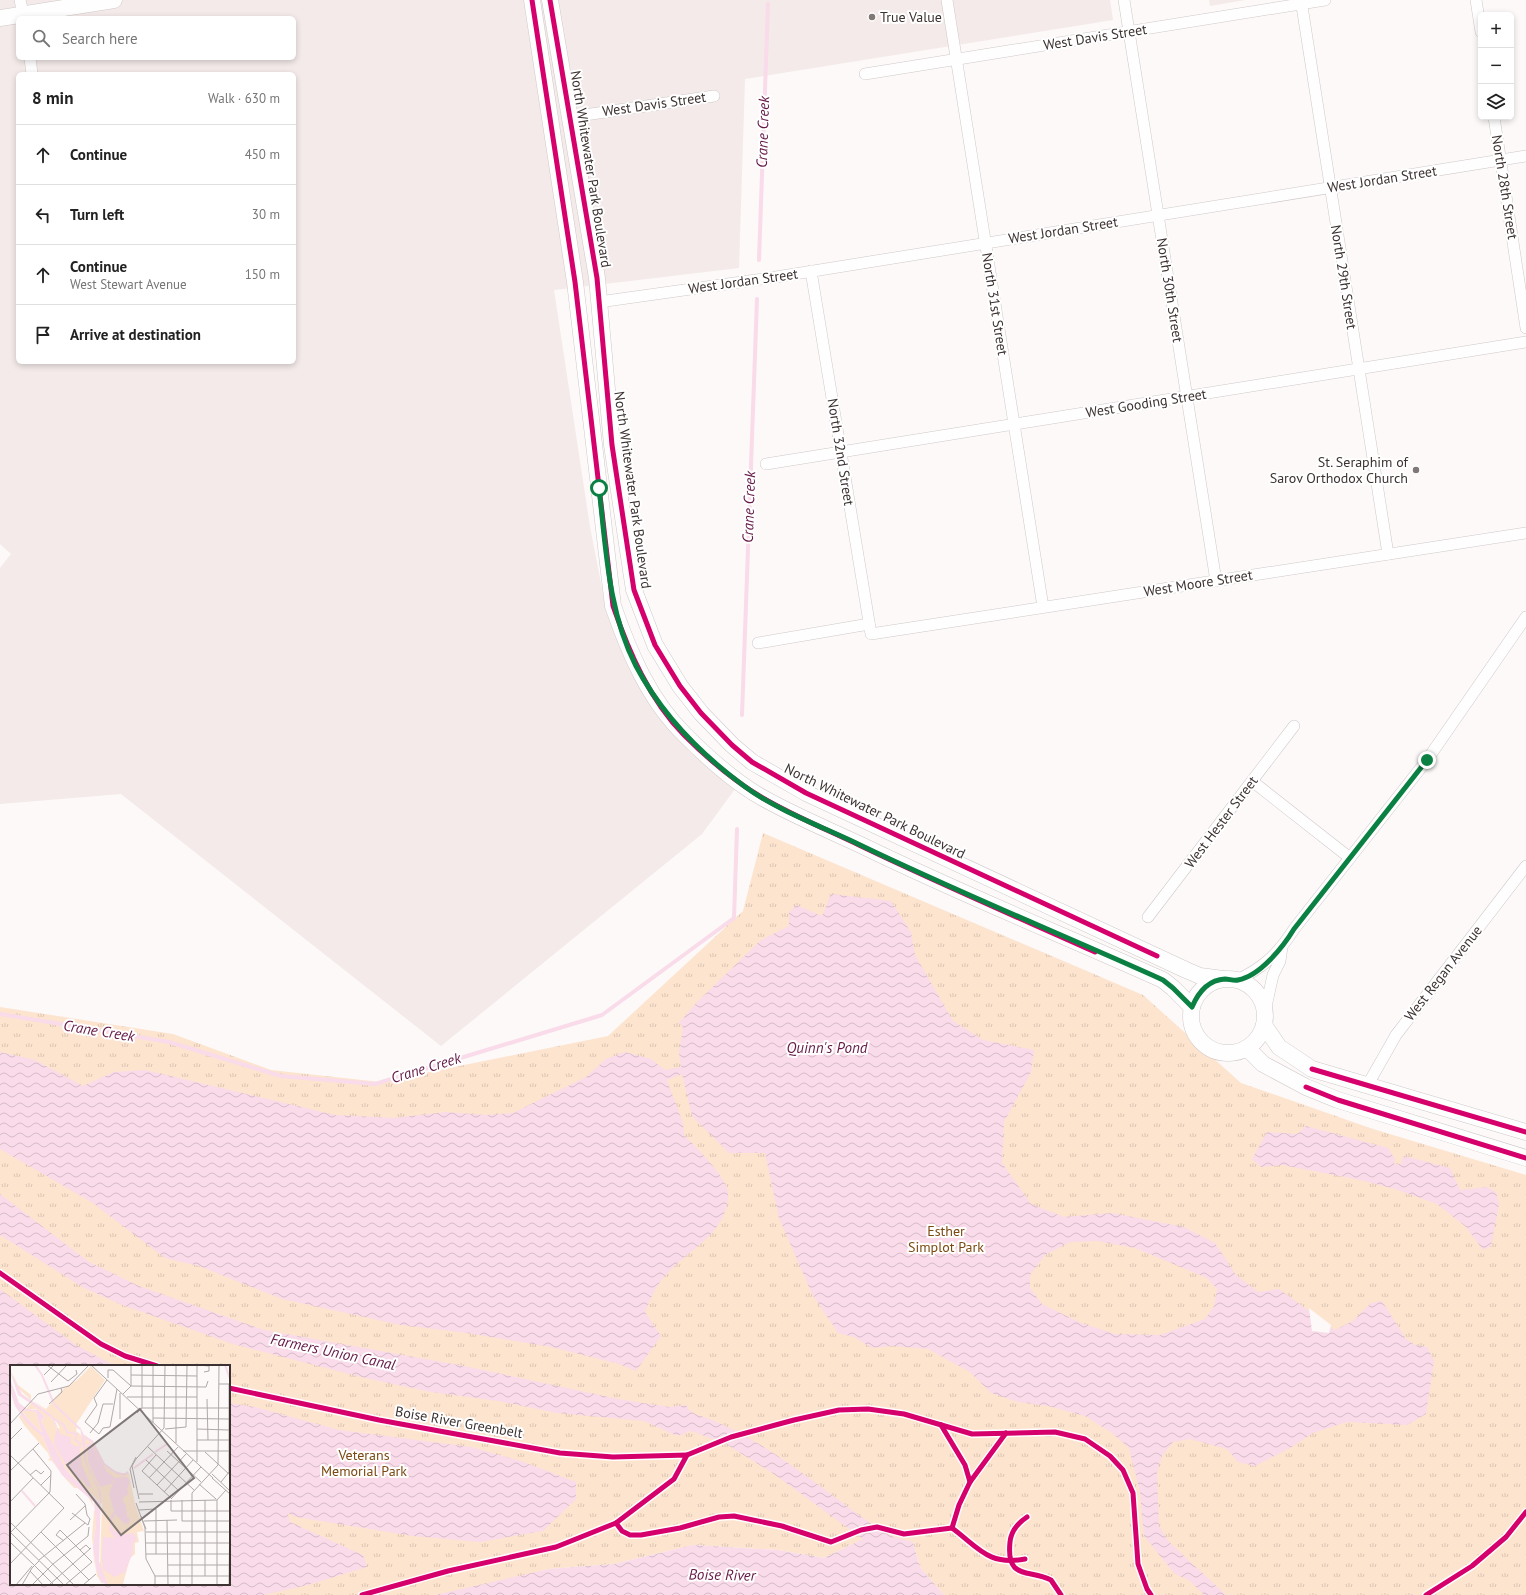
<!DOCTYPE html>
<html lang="en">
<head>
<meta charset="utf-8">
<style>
	:root { --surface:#fff; --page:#f2f2f2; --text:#222; --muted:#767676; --line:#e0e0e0 }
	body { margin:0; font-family:"PT Sans",sans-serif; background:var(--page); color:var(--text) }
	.controls { position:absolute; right:12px; top:12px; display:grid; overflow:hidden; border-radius:6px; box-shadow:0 2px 6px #0003 }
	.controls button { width:36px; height:36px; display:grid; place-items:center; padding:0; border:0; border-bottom:1px solid var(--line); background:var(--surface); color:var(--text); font:20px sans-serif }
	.stop { position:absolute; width:12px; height:12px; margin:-9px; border:3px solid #0b8043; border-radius:50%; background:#fff }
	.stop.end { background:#0b8043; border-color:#fff; box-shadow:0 1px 4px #0008 }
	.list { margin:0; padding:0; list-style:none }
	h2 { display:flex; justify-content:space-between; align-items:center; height:52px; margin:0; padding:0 16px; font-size:17px }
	h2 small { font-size:13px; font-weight:400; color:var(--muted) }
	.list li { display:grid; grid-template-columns:26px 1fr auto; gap:12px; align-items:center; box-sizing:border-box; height:60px; padding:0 16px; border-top:1px solid var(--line) }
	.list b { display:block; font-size:15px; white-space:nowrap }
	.list p { margin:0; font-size:13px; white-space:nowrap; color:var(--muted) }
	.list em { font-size:13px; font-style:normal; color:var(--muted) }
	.icon { flex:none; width:22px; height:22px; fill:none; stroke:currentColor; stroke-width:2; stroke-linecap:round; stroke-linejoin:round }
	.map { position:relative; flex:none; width:1526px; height:1595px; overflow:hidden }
	.search { position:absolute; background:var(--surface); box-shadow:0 2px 6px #0003; left:16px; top:16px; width:280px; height:44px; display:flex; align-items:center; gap:10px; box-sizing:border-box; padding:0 14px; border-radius:6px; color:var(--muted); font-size:15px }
	.panel { position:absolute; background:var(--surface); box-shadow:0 2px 6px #0003; left:16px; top:72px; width:280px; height:292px; border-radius:6px }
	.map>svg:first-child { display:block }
	.built { fill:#f3eae9; fill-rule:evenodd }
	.park { fill:url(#park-tufts); fill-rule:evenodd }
	.water { fill:url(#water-waves); fill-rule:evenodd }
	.pier { fill:#fcf9f8 }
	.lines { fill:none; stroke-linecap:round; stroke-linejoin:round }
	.stream { stroke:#f9dbe9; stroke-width:4 }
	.street-casing { stroke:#cfc9c8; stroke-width:12 }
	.secondary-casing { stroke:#cfc9c8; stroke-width:17 }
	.street { stroke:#fffefe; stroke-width:11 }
	.secondary { stroke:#fffefe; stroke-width:16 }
	.cycleway-casing { stroke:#fff; stroke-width:8 }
	.cycleway { stroke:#d6006c; stroke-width:5 }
	.route { stroke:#0b8043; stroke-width:5 }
	.poi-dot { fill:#7f7877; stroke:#fff; stroke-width:1.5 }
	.labels { text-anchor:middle; stroke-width:4; stroke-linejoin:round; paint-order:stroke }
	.poi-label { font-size:14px; fill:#3c3231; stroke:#fff; text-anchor:start }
	.street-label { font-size:14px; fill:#3c3231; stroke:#fff }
	.park-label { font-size:14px; fill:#7b4911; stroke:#fff }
	.water-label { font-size:15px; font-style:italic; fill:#651946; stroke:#fff }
	.inset-river { fill:none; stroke:#f9dbe9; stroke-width:2 }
	.inset-road { fill:none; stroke:#afa9a8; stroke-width:1 }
	.view { fill:#7f7877; fill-opacity:0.15; stroke:#7f7877; stroke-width:2 }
	.inset-edge { fill:none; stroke:#3c3231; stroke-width:2 }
</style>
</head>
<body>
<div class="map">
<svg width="1526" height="1595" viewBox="0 0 1526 1595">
	<defs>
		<pattern id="park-tufts" width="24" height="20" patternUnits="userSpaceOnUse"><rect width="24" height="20" fill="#fde4cf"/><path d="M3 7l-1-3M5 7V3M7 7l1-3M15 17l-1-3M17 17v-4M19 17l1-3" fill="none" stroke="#dac4b2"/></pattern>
		<pattern id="water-waves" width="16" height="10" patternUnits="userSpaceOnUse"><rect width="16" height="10" fill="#f9dbe9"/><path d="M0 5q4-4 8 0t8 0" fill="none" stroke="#d6bcc8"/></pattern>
	</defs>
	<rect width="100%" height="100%" fill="#fcf9f8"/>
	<g class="built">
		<path d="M 0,0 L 1110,0 L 1113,20 L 745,79 L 739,268 L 554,290 L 590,527 L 607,614 L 648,702 L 690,752 L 735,789 L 702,834 L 441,1046 L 121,794 L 0,804 L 0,568 L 11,554 L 0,544 ZM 18,18 L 294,18 L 294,58 L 18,58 ZM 18,74 L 294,74 L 294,362 L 18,362 Z"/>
		<path d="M 1209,0 L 1245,0 L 1210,6 Z"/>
	</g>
	<path class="park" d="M 763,833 L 1143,995 L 1241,1083 L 1373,1129 L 1526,1175 L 1526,1595 L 944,1595 L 920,1567 L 913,1542 L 863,1539 L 824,1558 L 778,1550 L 693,1545 L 614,1564 L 549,1569 L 447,1595 L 0,1595 L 0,1007 L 173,1034 L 271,1070 L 380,1082 L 608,1036 L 743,911 ZM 11,1366 L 229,1366 L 229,1584 L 11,1584 Z"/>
	<g class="water">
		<path d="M 831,894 L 891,901 L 911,932 L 915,955 L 953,1021 L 983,1040 L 1034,1050 L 1031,1072 L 1004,1122 L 1002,1163 L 1031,1204 L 1064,1217 L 1112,1213 L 1184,1227 L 1215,1243 L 1236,1275 L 1258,1292 L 1279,1289 L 1335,1330 L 1353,1321 L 1371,1303 L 1382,1301 L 1406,1339 L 1415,1345 L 1427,1347 L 1434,1361 L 1426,1414 L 1407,1425 L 1347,1422 L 1313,1433 L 1290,1448 L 1255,1466 L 1238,1462 L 1227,1449 L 1190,1439 L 1173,1442 L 1162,1456 L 1157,1473 L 1159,1526 L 1169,1542 L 1226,1595 L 1204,1595 L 1190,1581 L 1174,1573 L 1144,1536 L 1140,1492 L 1129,1448 L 1112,1433 L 1085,1416 L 1048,1406 L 1018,1402 L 991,1393 L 970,1372 L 928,1349 L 891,1346 L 872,1348 L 854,1337 L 838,1333 L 812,1294 L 779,1218 L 765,1153 L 729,1153 L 692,1116 L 682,1074 L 667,1080 L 683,1123 L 684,1135 C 695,1146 727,1177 728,1193 C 729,1208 721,1223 711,1234 C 693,1253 668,1266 655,1290 C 651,1297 648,1305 645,1312 L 661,1336 L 636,1371 L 619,1364 L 551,1347 L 467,1333 L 401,1325 L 282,1299 L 199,1266 L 165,1258 L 93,1203 L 0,1149 L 0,1052 L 35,1060 L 83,1086 L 114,1072 L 145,1070 L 335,1115 L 394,1118 L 446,1112 L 486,1115 L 513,1113 L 586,1077 L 606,1059 L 625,1052 L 651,1059 L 665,1070 L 681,1067 L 679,1053 L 683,1027 L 679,1023 L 698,1001 L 761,940 L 789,926 L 789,913 L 796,905 L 822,916 ZM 1097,1241 L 1135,1248 L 1207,1278 L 1217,1289 L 1214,1306 L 1205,1319 L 1160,1335 L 1115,1334 L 1081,1323 L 1042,1304 L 1030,1288 L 1030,1275 L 1045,1255 L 1070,1242 Z"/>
		<path d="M 1306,1126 L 1388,1148 L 1395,1159 L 1394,1164 L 1401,1164 L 1404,1156 L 1450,1168 L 1460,1190 L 1487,1187 L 1496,1192 L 1499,1204 L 1491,1246 L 1483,1250 L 1465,1226 L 1437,1204 L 1395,1189 L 1360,1180 L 1282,1165 L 1261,1167 L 1252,1159 L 1267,1132 L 1297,1134 Z"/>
		<path d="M 0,1194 L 89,1262 L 139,1286 L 264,1330 L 464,1366 L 618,1399 L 669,1407 L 686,1405 L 689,1410 L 695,1414 C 760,1434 824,1491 880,1530 L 894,1537 L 913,1542 L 920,1567 L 944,1595 L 435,1595 L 549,1569 L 614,1564 L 693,1545 L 778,1550 L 824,1558 L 863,1539 L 771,1472 L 726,1444 L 694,1432 L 689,1431 L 682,1435 L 675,1435 L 644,1421 L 557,1413 L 498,1401 L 431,1392 L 365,1378 L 233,1344 L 122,1305 L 84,1288 L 0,1235 Z"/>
		<path d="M 0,1289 L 76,1345 L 115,1366 L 11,1366 L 11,1584 L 229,1584 L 229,1403 L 255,1407 L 339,1430 L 471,1447 L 521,1461 L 576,1482 L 576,1499 L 543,1531 L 480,1542 L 413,1536 L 296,1517 L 288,1513 L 290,1522 L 363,1555 L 367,1567 L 308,1585 L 263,1595 L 0,1595 Z"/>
	</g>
	<path class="pier" d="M 1309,1308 L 1331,1325 L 1329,1333 L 1312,1331 Z"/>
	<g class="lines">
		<g class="stream">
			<path d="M 759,260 L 768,4"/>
			<path d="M 742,715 L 757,299"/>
			<path d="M 0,1014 L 169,1042 L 281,1076 L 375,1084 L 602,1015 L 734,918 L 737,829"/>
		</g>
		<g class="street-casing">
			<g id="street">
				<path d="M 20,0 L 24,18"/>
				<path d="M 947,0 L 1043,607"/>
				<path d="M 1124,0 L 1216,581"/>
				<path d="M 1301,0 L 1388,554"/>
				<path d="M 1476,0 L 1481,32"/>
				<path d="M 30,58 L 32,74"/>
				<path d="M 865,74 L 1325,0"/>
				<path d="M 571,117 L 714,96"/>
				<path d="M 1494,117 L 1526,328"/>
				<path d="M 811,271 L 871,634 L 1526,533"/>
				<path d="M 599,302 L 776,277 L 1526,156"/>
				<path d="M 766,464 L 1526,342"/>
				<path d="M 758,643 L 869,624"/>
				<path d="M 1252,781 L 1350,858"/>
				<path d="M 1148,917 L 1294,726"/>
				<path d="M 1237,980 C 1263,968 1279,953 1294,929 L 1427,760 L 1526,617"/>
				<path d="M 1265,1011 L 1273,975 L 1280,961 L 1282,947"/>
				<path d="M 1367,1086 L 1396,1035 L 1526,866"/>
			</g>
		</g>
		<g class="secondary-casing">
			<g id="secondary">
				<path d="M 532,0 L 575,282 L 613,606 C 629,652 649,700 685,735 C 708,758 734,782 763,798 C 795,816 829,830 863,846 C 961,894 1063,935 1163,980 L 1173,988 L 1192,1007"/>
				<path d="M 550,0 L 597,278 L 612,445 L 634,590 L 655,645 L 680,686 L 701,713 L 732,745 L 752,762 L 806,793 L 1186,970 L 1200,976 L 1223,979"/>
				<path d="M 0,18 L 114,0"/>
				<circle cx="1228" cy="1016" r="37"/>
				<path d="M 1264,1025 L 1279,1047 L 1312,1069 L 1526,1132"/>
				<path d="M 1247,1048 L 1263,1064 L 1306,1087 L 1338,1100 L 1526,1158"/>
			</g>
		</g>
		<use href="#street" class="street"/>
		<use href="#secondary" class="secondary"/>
		<g class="cycleway-casing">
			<g id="cycleway">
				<path d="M 532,0 L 575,282 L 613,606 C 629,652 649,699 684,735 C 707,758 733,780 761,797 C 793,816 828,830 861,846 C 938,883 1017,917 1095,952"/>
				<path d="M 550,0 L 597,278 L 612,445 L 634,590 L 655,645 L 680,686 L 701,713 L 732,745 L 752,762 L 806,793 L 1157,956"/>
				<path d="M 1312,1069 L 1526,1132"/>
				<path d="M 1306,1087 L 1338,1100 L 1526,1158"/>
				<path d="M 0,1273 L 101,1344 L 125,1356 L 157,1366"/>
				<path d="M 229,1388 L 379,1420 L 560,1453 L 613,1457 L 687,1455 L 674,1479 L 616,1523 L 556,1547 L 448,1571 L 362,1595"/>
				<path d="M 941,1425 L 965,1465 L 970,1482"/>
				<path d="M 687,1455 L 731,1437 L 794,1420 L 839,1410 L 868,1409 L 904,1414 L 972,1434 L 1055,1432 L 1085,1439 L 1110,1456 L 1123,1470 L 1133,1493 L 1138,1564 L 1147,1589 L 1151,1595"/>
				<path d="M 1027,1517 C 1018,1523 1011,1531 1010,1542 C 1006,1580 1028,1569 1051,1580 L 1061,1595"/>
				<path d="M 616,1523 L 622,1531 L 630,1535 L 641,1535 L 680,1528 L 719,1517 L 734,1516 L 782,1526 L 831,1542 L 861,1530 L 877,1527 L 904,1534 L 952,1528 C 978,1547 988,1566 1025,1559"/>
				<path d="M 952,1528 L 959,1505 L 970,1482 L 1006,1433"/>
				<path d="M 1426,1595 L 1472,1566 L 1506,1537 L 1526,1512"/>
			</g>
		</g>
		<use href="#cycleway" class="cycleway"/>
	</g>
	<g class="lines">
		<path class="route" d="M 599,488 C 606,548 608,612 636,666 C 662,715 699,753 744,786 C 775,809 820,826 856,843 C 957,892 1061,934 1163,980 L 1173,988 L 1192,1007 C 1198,993 1208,980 1225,979 C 1229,979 1234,981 1238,980 C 1260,976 1283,947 1294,929 L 1427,760"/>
	</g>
	<g class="poi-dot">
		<circle cx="872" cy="17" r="4"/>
		<circle cx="1416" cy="470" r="4"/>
	</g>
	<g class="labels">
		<g class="poi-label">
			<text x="880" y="22">True Value</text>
			<text x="1408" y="467" text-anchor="end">St. Seraphim of<tspan x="1408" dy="16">Sarov Orthodox Church</tspan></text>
		</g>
		<g class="street-label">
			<text transform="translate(1095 37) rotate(-9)" y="5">West Davis Street</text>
			<text transform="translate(654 104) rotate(-8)" y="5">West Davis Street</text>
			<text transform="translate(591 169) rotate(81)" y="5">North Whitewater Park Boulevard</text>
			<text transform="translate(1382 179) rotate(-9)" y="5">West Jordan Street</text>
			<text transform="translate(1505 187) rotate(81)" y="5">North 28th Street</text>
			<text transform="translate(1063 230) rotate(-9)" y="5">West Jordan Street</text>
			<text transform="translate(1344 277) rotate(81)" y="5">North 29th Street</text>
			<text transform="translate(743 281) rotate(-8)" y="5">West Jordan Street</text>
			<text transform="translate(1170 290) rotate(81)" y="5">North 30th Street</text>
			<text transform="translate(995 304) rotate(81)" y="5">North 31st Street</text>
			<text transform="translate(1146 403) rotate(-9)" y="5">West Gooding Street</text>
			<text transform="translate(841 452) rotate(81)" y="5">North 32nd Street</text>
			<text transform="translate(633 490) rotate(82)" y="5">North Whitewater Park Boulevard</text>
			<text transform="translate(1198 583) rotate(-9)" y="5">West Moore Street</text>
			<text transform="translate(875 811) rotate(26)" y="5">North Whitewater Park Boulevard</text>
			<text transform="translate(1221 822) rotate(-53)" y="5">West Hester Street</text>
			<text transform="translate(1443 973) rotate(-52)" y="5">West Regan Avenue</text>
			<text transform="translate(459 1422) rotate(10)" y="5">Boise River Greenbelt</text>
		</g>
		<g class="park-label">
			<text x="946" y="1236">Esther<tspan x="946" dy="16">Simplot Park</tspan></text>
			<text x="364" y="1460">Veterans<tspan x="364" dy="16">Memorial Park</tspan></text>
		</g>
		<g class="water-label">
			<text transform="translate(763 132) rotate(-88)" y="5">Crane Creek</text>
			<text transform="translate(749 507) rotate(-88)" y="5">Crane Creek</text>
			<text transform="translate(99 1031) rotate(9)" y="5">Crane Creek</text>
			<text x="827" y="1053">Quinn's Pond</text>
			<text transform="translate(426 1068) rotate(-17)" y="5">Crane Creek</text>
			<text transform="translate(333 1352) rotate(12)" y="5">Farmers Union Canal</text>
			<text transform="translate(722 1575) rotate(1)" y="5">Boise River</text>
		</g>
	</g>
	<g transform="translate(10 1365)">
		<rect width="220" height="220" fill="#fcf9f8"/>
		<path d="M 0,4 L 8,20 L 21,30 L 21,35 L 8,23 ZM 24,35 L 35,45 L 67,61 L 66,66 L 71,70 L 71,75 L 65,114 L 51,97 L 31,56 L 35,52 L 26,44 L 16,44 L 22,37 L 40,50 L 47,63 L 59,71 L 46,56 ZM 11,44 L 26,47 L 32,68 L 17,53 ZM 11,49 L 33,72 L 42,94 L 52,110 L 81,132 L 84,142 L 77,130 L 69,123 L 64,123 L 53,111 L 42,96 L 38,95 L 40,93 L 38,88 L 14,60 L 9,52 ZM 84,146 L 86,146 L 86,159 L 83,182 L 86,203 L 93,220 L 87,211 L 84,195 L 82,172 Z" fill="#fde4cf"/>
		<path d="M 81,1 L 95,15 L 59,70 L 64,74 L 75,70 L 82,76 L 94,100 L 104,108 L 119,108 L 125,139 L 134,166 L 127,167 L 129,177 L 125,178 L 125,189 L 120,193 L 113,219 L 110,220 L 98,220 L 90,200 L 92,139 L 56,105 L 37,66 L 50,63 L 43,51 L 23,36 L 36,44 L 53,24 L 67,15 Z" fill="#fde4cf"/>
		<path d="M 0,6 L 12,29 L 43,51 L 50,69 L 61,72 L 61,79 L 69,82 L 72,101 L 82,123 L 77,121 L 71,112 L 71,116 L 65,111 L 56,100 L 44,79 L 47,63 L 41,52 L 8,30 ZM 0,14 L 9,38 L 17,44 L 28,45 L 35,52 L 31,56 L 56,105 L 90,138 L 89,126 L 75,96 L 70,62 L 75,72 L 76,96 L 91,128 L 89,196 L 98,220 L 91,217 L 86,203 L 83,182 L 86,159 L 84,137 L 52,110 L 42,94 L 33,72 L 17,58 L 5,41 L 0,25 ZM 11,45 L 26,47 L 32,68 L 17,53 ZM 81,78 L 97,107 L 105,113 L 117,112 L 120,116 L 117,124 L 119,128 L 112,134 L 116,141 L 117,152 L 120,153 L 119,158 L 115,159 L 105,149 L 100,159 L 104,165 L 111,170 L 124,168 L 127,175 L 123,178 L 123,187 L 115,207 L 104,212 L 93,204 L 92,192 L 93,172 L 105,173 L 99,165 L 100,153 L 104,146 L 99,129 L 105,113 L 101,119 L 90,122 L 78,96 L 77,79 Z" fill="#f9dbe9" fill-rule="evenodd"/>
		<path class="inset-river" d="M 25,0 L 32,10 L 44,39 L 70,64M 215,0 L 220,14M 44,54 L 54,60 L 57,67 L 67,69 L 65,75 L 70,78 L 70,83M 74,72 L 82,76 L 94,99 L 105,107 L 114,110 L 118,107M 145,87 L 157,79M 124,103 L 143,89M 12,126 L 25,141"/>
		<path class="inset-road" d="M 37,0 L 58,16 L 67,9 L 66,5M 81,0 L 203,113M 188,0 L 199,1 L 199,6 L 194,7M 34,10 L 43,1M 121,10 L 187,11M 98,13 L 98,5 L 103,5 L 121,21 L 196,22 L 198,16M 97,15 L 84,33 L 87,40 L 75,57 L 89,69 L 93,63 L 100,62 L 107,24M 41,17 L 57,0M 209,19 L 219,19 L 219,107 L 211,117M 113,29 L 121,21 L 121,0M 117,32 L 187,32M 197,34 L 198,75M 39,39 L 52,27 L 51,23M 132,43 L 219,43M 127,48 L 132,43 L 132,0M 143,53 L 219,54M 110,54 L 110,28M 143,58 L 143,0M 0,59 L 28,29 L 59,21 L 79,0M 155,64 L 176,62 L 177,0M 187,64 L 219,65M 80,68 L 88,58 L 93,39 L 103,39M 0,75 L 12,63M 187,75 L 219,75M 166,78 L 166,0M 138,82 L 184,125M 157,86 L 191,117M 173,86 L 219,86M 195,87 L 220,110M 0,90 L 54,143 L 0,199M 146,90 L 132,106 L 162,134M 136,95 L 169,126M 187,97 L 187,0M 0,106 L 29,78M 202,109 L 220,126M 20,110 L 26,105 L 31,109 L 34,106M 139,113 L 168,82M 202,113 L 220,129M 189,119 L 206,134M 31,120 L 41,110M 147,120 L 176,89M 124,123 L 120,104 L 126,92M 154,127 L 183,95M 66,129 L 75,139 L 77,150M 129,129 L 143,129M 129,134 L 122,101 L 126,94 L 154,63 L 155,0M 161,134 L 191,102M 161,135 L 161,146 L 219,146M 172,135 L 172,156 L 219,156M 195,135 L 195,211M 0,137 L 23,113M 129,137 L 207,135M 126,138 L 135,163 L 136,194 L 145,211 L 145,220M 129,145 L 146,144 L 146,189M 62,148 L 78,160 L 80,154 L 77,150M 131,151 L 136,164M 60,155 L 75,141M 157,155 L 158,220M 134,156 L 167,155M 0,157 L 64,220M 0,167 L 54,220M 1,167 L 40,127 L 41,106 L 23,84M 31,167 L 79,215M 136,167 L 220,167M 54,176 L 46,170 L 50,165 L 82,197 L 55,220M 0,177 L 24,200M 136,178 L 220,178M 70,185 L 76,180 L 80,184M 136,189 L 220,189M 29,195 L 75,158M 158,200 L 219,200M 25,201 L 44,220M 20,206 L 33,220M 145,211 L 220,211M 6,220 L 22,201M 12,220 L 22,203 L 29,196M 22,220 L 43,199 L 78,171 L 79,162M 39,220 L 81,183M 73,220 L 86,209M 170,220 L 170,167M 182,220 L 182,128 L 208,100 L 209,0M 207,220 L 207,135 L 216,125M 219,220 L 220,139"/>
		<path class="view" d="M 130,44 L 184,113 L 111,170 L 57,100 Z"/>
		<rect width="220" height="220" class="inset-edge"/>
	</g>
</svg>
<div class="controls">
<button>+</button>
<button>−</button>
<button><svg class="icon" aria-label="layers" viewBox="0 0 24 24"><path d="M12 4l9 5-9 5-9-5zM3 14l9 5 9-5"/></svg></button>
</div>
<div class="stop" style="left:599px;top:488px"></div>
<div class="stop end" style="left:1427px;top:760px"></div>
<div class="search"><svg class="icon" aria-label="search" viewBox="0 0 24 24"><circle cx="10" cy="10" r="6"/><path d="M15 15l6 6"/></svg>Search here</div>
<section class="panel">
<h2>8 min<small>Walk · 630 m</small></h2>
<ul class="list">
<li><svg class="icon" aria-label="ahead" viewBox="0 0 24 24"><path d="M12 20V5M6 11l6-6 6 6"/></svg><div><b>Continue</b></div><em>450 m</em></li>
<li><svg class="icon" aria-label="left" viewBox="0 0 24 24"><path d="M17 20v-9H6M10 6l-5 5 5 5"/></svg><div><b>Turn left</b></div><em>30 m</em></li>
<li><svg class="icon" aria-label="ahead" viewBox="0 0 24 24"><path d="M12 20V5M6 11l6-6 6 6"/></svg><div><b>Continue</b><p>West Stewart Avenue</p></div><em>150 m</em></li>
<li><svg class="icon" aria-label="arrive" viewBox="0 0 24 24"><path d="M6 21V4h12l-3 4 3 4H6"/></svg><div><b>Arrive at destination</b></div></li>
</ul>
</section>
</div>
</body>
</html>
